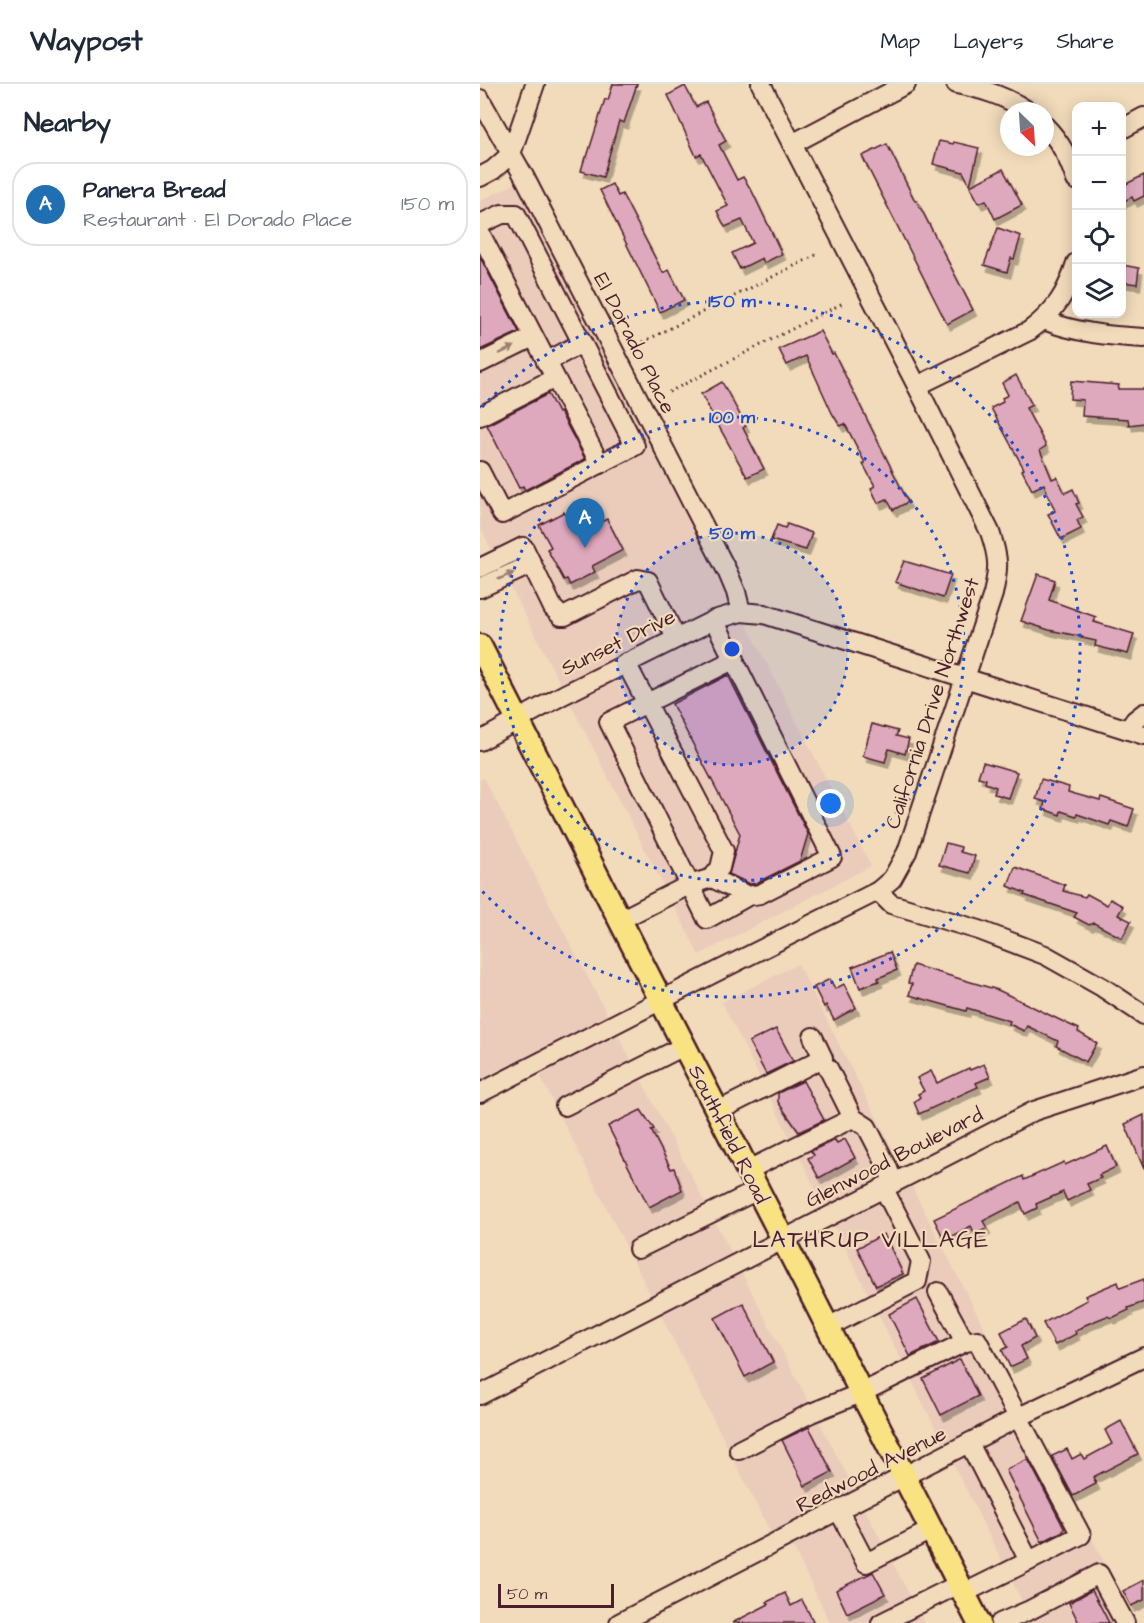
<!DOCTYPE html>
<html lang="en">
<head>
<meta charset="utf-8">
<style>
	:root { --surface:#fff; --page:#f6f6f7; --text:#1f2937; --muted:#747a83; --line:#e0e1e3; --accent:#1f6fb2 }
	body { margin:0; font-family:"Architects Daughter",sans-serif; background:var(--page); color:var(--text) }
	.controls { position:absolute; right:18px; top:18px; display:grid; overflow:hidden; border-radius:12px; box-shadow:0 3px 15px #0003 }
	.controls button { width:54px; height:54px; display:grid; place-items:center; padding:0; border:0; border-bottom:2px solid var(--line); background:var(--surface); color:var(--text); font:30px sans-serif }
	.compass { position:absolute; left:520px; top:18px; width:54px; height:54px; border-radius:50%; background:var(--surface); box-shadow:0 3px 15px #0003; rotate:155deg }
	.scale { position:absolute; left:18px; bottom:15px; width:116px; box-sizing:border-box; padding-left:6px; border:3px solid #4a1f2b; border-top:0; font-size:16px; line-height:21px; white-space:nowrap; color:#4a1f2b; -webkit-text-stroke:4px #f1dbba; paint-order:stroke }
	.you { position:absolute; left:351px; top:720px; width:21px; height:21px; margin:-15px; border:4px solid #fff; border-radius:50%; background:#1a73e8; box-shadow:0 0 0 9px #1a73e833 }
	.badge { display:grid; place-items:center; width:39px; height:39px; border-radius:50%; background:var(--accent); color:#fff; font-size:20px; font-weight:700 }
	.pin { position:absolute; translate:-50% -50px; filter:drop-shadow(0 2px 3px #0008) }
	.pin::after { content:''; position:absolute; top:32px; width:21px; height:18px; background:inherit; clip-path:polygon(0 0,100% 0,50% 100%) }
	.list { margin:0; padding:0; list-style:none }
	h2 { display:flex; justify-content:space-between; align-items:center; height:78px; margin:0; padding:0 24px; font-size:26px }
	h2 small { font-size:20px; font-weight:400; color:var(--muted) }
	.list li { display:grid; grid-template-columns:39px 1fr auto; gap:18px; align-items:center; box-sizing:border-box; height:84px; margin:0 12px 12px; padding:0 12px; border:2px solid var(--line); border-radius:24px }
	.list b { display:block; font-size:22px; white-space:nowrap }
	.list p { margin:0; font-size:20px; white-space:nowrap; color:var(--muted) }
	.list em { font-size:20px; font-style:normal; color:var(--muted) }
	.icon { flex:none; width:33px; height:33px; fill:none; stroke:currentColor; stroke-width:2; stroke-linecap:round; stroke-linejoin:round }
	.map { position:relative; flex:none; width:664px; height:1539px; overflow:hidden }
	header { display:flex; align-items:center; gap:36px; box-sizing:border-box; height:84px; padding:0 30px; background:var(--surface); border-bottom:2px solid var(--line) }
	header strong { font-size:28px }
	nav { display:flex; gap:33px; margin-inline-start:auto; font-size:21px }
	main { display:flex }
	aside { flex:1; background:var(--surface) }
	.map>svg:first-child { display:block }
	.built { fill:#ebccbb }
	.building { fill:#dea8bd; stroke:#4a1f2b; stroke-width:1.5; filter:url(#shadow) }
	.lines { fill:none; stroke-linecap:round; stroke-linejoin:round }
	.minor-casing { stroke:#4a1f2b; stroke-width:22 }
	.major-casing { stroke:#4a1f2b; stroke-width:27 }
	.path { stroke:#4a1f2b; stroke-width:3; stroke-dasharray:1.5 4.5; stroke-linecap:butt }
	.minor { stroke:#f1dbba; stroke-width:18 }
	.major { stroke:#f8e281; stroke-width:22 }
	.oneway { fill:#9e7d72 }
	.ring { fill:none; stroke:#1d4ed8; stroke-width:3; stroke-dasharray:3 6 }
	.labels { text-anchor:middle; stroke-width:4.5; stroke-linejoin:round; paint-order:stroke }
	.street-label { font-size:21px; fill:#4a1f2b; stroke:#f1dbba }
	.quarter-label { font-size:24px; letter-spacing:1.5px; fill:#4a1f2b; stroke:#f1dbba }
	.centre { fill:#1d4ed8; stroke:#f1dbba; stroke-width:3 }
	.ring-label { font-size:18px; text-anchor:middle; font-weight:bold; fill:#1d4ed8; stroke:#f1dbba; stroke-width:4.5; stroke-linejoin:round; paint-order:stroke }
</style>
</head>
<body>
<header>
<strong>Waypost</strong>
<nav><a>Map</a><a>Layers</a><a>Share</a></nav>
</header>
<main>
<aside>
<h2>Nearby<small></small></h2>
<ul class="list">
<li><span class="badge">A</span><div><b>Panera Bread</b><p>Restaurant · El Dorado Place</p></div><em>150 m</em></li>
</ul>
</aside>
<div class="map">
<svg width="664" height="1539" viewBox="0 0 664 1539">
	<defs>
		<filter id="shadow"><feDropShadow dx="3.5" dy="6" stdDeviation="0" flood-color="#0004"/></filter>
	</defs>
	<rect width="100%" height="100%" fill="#f1dbba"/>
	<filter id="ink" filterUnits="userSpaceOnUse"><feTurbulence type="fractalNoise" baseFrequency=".0167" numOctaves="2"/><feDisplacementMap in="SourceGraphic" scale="12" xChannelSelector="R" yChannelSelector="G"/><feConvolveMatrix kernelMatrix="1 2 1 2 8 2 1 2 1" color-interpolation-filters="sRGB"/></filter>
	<g filter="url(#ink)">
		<g class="built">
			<path d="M 38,98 L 391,782 L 219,871 L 0,443 L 0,117 Z"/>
			<path d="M 4,694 L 444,1539 L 350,1539 L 311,1459 L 299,1465 L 57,986 L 0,1015 L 0,696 Z"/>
			<path d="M 318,880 L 655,1539 L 553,1539 L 242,918 Z"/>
		</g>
		<g class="building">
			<path d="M 133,0 L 157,0 L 144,39 L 139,37 L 123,93 L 101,87 L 105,73 L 107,73 L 125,15 L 128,16 Z"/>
			<path d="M 205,2 L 216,23 L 226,18 L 246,57 L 239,61 L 257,96 L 263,93 L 272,107 L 302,170 L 284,179 L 282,174 L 260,185 L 252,169 L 273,159 L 262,136 L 245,143 L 237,127 L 248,122 L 221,70 L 216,72 L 188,11 Z"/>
			<path d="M 459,57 L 473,60 L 474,58 L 499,64 L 490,101 L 483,88 L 453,80 Z"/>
			<path d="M 407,60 L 435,117 L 437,117 L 493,226 L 467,240 L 382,72 Z"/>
			<path d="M 523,85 L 542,121 L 515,135 L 506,116 L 499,119 L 490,102 Z"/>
			<path d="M 664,91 L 664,112 L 654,117 L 652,113 L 642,118 L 642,102 Z"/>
			<path d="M 132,100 L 138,112 L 142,110 L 183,189 L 189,186 L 204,216 L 180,228 L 120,106 Z"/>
			<path d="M 518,144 L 541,152 L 534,175 L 531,174 L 527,188 L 504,181 Z"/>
			<path d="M 0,173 L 39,248 L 0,266 Z"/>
			<path d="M 642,181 L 659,184 L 657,200 L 642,198 Z"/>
			<path d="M 340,247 L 352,270 L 354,269 L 428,418 L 413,426 L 407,415 L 398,419 L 391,404 L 395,402 L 383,380 L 385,379 L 365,340 L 360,342 L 352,329 L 326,272 L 307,281 L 299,265 Z"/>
			<path d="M 536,291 L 552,321 L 546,324 L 566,362 L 560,366 L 572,395 L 577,393 L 585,409 L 593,405 L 599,419 L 596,420 L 603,433 L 597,436 L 601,445 L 581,455 L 568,430 L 575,427 L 564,400 L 552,406 L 542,386 L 544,385 L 511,324 L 523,318 L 522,314 L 528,311 L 522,299 Z"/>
			<path d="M 591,297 L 639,301 L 638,305 L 664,305 L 664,339 L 649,341 L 648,335 L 602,332 L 603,316 L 590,315 Z"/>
			<path d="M 242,298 L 266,342 L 263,344 L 284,385 L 267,393 L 221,310 Z"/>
			<path d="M 68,310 L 78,329 L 80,328 L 105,375 L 45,406 L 43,402 L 39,404 L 7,341 Z"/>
			<path d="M 84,428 L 96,450 L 127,435 L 143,466 L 112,482 L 115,488 L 90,501 L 87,495 L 84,496 L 67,465 L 71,463 L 59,441 Z"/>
			<path d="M 307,440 L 332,449 L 326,466 L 291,456 L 297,441 L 305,444 Z"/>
			<path d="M 424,477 L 471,491 L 463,514 L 415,498 Z"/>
			<path d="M 558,490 L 575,496 L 569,516 L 616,533 L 614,538 L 654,550 L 648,570 L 615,562 L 616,557 L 602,554 L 603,553 L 569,546 L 541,537 Z"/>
			<path d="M 248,591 L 328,750 L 320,777 L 276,799 L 270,800 L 249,790 L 260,750 L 192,620 Z"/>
			<path d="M 392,640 L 418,647 L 416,652 L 429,655 L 425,670 L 409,665 L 405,678 L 383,672 Z"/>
			<path d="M 503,678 L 537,688 L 528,714 L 514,710 L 516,703 L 505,699 L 506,695 L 498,693 Z"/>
			<path d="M 561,695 L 589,703 L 588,708 L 620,717 L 621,714 L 654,725 L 648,743 L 631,737 L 629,741 L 597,730 L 596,732 L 581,727 L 580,731 L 563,725 L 565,718 L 555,715 Z"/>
			<path d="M 466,759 L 481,763 L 480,768 L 495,772 L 490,789 L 459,781 Z"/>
			<path d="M 535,783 L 585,801 L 583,807 L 605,813 L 607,810 L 627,821 L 630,815 L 643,822 L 638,831 L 651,837 L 642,854 L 614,839 L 609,841 L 594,833 L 597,829 L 544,811 L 545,809 L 528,802 Z"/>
			<path d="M 410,868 L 417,886 L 398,894 L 399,897 L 380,904 L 372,883 Z"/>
			<path d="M 433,881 L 518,906 L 588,940 L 599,945 L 598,948 L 617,959 L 606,978 L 576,962 L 578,957 L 547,942 L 544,947 L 529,940 L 530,937 L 487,924 L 486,927 L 429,911 L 432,900 L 428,899 Z"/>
			<path d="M 350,895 L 355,905 L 364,900 L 376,924 L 354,936 L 346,921 L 344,923 L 334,903 Z"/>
			<path d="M 296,945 L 313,977 L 286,990 L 269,958 Z"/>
			<path d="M 504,980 L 510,993 L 496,999 L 498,1003 L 439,1030 L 434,1018 L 440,1013 L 438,1010 L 444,1007 L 437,994 L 451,987 L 457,999 L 489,984 L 490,986 Z"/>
			<path d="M 323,997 L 344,1036 L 319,1048 L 298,1018 L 298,1009 Z"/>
			<path d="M 161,1026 L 174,1045 L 171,1046 L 191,1085 L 194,1084 L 202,1106 L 169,1123 L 128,1042 Z"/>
			<path d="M 664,1031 L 664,1085 L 645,1040 Z"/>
			<path d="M 365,1055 L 375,1074 L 339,1094 L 328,1074 L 334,1071 L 331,1067 L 355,1056 L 357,1059 Z"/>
			<path d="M 627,1062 L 636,1083 L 619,1091 L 621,1094 L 607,1100 L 610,1106 L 587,1117 L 583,1108 L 556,1120 L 557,1124 L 545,1130 L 540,1118 L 503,1137 L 507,1144 L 495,1150 L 491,1142 L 468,1154 L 466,1149 L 462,1151 L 454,1135 L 543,1092 L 544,1096 L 584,1078 L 585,1081 Z"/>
			<path d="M 404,1150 L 423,1190 L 396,1202 L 377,1164 Z"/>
			<path d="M 664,1195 L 664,1218 L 648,1224 L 649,1226 L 632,1234 L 627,1232 L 605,1241 L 595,1247 L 596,1250 L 575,1261 L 563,1239 L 607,1216 L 605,1212 L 638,1198 L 640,1204 Z"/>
			<path d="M 437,1215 L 459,1258 L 430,1272 L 409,1230 Z"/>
			<path d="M 263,1219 L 293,1278 L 265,1293 L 235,1234 Z"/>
			<path d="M 546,1235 L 555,1254 L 541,1262 L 547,1275 L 530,1283 L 522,1266 L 528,1263 L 521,1248 Z"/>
			<path d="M 480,1275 L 498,1312 L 461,1331 L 443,1295 Z"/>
			<path d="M 641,1337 L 658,1370 L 613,1393 L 616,1400 L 593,1412 L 572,1372 L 587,1365 L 592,1375 L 601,1370 L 604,1375 L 632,1360 L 625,1346 Z"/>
			<path d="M 329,1343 L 352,1388 L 325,1402 L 302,1356 Z"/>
			<path d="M 546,1376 L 549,1377 L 584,1444 L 583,1447 L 562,1458 L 526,1386 Z"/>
			<path d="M 393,1488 L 405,1510 L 367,1529 L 356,1506 Z"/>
			<path d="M 664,1496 L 664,1516 L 651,1522 L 643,1507 Z"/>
			<path d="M 612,1506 L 629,1539 L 599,1539 L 589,1519 Z"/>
			<path d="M 305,1509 L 311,1522 L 322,1516 L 334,1539 L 252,1539 L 289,1520 L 287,1518 Z"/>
		</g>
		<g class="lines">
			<g class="minor-casing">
				<g id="minor">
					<path d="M 476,0 C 503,5 525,12 548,27"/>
					<path d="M 0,15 L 45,94 L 248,489 L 256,508 L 261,528"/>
					<path d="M 565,42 C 581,58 589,75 596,96"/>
					<path d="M 642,45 L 664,33"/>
					<path d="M 312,60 L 426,0"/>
					<path d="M 0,93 L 13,86 L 31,70 L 55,0"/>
					<path d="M 0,140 L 22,130 L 36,130 L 155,362 L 22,430 L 0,387"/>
					<path d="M 0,149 L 120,380"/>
					<path d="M 564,236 C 596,249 630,252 664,254"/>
					<path d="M 66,278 L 102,259"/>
					<path d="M 0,279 L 53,253"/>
					<path d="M 437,302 L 549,247 C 575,228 587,209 596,179"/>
					<path d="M 0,332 L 75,294"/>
					<path d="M 0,484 L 43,463 L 44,464 L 73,524 L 81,532 L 85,532 L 158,495 L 168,497 L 196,554"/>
					<path d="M 0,504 L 52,480"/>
					<path d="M 234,536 L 352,773 L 280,810 L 268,812 L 227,835 L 129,638 L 255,575"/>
					<path d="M 146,579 L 244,767 L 240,784 L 232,794"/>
					<path d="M 648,646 L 655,636 L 664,629"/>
					<path d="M 0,657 L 83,611 L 234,536 L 261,528 L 284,530 L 664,651"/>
					<path d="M 398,807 L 411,820 L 499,846 L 565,871 L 622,903 L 664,931"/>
					<path d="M 140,836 L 209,801 L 232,794 L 268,812"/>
					<path d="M 348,984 L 373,1034 L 387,1043 L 407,1082 L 413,1098"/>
					<path d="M 0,1009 L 232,890 L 398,807 L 412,795 L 427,768 L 513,510 C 519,483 519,475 510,448 L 437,302 L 281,0"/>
					<path d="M 85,1022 L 204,962"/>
					<path d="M 238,1027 L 343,974 L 333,953"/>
					<path d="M 268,1086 L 373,1034"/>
					<path d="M 158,1165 L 278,1106"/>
					<path d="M 458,1208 L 485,1258 L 497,1256 L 601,1451 L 549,1477 L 489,1359"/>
					<path d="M 348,1243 L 437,1197 L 441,1177 L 403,1103"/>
					<path d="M 0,1311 L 554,1027 L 664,991"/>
					<path d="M 259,1366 L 331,1329 L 381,1309 L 485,1258"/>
					<path d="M 359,1427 L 386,1479 L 451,1446"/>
					<path d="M 484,1509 L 549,1477"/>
					<path d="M 139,1539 L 539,1333 L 664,1273"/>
					<path d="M 401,1539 L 479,1500"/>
					<path d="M 520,1539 L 550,1526 L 619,1490 L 645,1539"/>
				</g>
			</g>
			<g class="major-casing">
				<path id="major" d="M 0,562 L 499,1539"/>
			</g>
			<g class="path">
				<path d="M 163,258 L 338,170"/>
				<path d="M 189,308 L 363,219"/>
			</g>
			<use href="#minor" class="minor"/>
			<use href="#major" class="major"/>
		</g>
		<defs><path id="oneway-solid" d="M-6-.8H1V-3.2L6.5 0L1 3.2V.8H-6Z" transform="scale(1.5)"/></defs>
		<g class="oneway">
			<use href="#oneway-solid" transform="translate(27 266) rotate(-26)"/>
			<use href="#oneway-solid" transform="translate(26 492) rotate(-24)"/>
		</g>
	</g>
	<circle cx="252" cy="565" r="116" fill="#1d4ed8" fill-opacity=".12"/>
	<g class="ring">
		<circle cx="252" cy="565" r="116"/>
		<circle cx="252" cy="565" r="232"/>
		<path d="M2 323A348 348 0 1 1 2 807"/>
	</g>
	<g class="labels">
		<g class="street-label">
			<text transform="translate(155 259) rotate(63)" y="7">El Dorado Place</text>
			<text transform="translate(138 558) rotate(-26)" y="7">Sunset Drive</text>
			<text transform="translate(452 619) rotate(-72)" y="7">California Drive Northwest</text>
			<text transform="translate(249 1050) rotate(63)" y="7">Southfield Road</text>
			<text transform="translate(414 1073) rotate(-27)" y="7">Glenwood Boulevard</text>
			<text transform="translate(391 1385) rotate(-27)" y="7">Redwood Avenue</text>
		</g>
		<g class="quarter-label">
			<text x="391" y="1163">LATHRUP VILLAGE</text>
		</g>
	</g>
	<circle cx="252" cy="565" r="9" class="centre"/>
	<g class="ring-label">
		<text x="252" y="223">150 m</text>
		<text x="252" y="339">100 m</text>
		<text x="252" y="455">50 m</text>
	</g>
</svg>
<div class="controls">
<button>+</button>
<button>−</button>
<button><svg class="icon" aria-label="locate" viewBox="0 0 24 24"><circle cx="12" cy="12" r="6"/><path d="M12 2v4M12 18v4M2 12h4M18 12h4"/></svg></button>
<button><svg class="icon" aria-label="layers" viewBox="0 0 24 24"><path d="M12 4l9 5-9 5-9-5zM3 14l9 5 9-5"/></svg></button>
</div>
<svg class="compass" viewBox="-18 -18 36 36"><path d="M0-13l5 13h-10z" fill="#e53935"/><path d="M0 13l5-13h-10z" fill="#747a83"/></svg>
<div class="scale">50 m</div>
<div class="you"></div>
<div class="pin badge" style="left:105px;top:464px">A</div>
</div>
</main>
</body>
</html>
